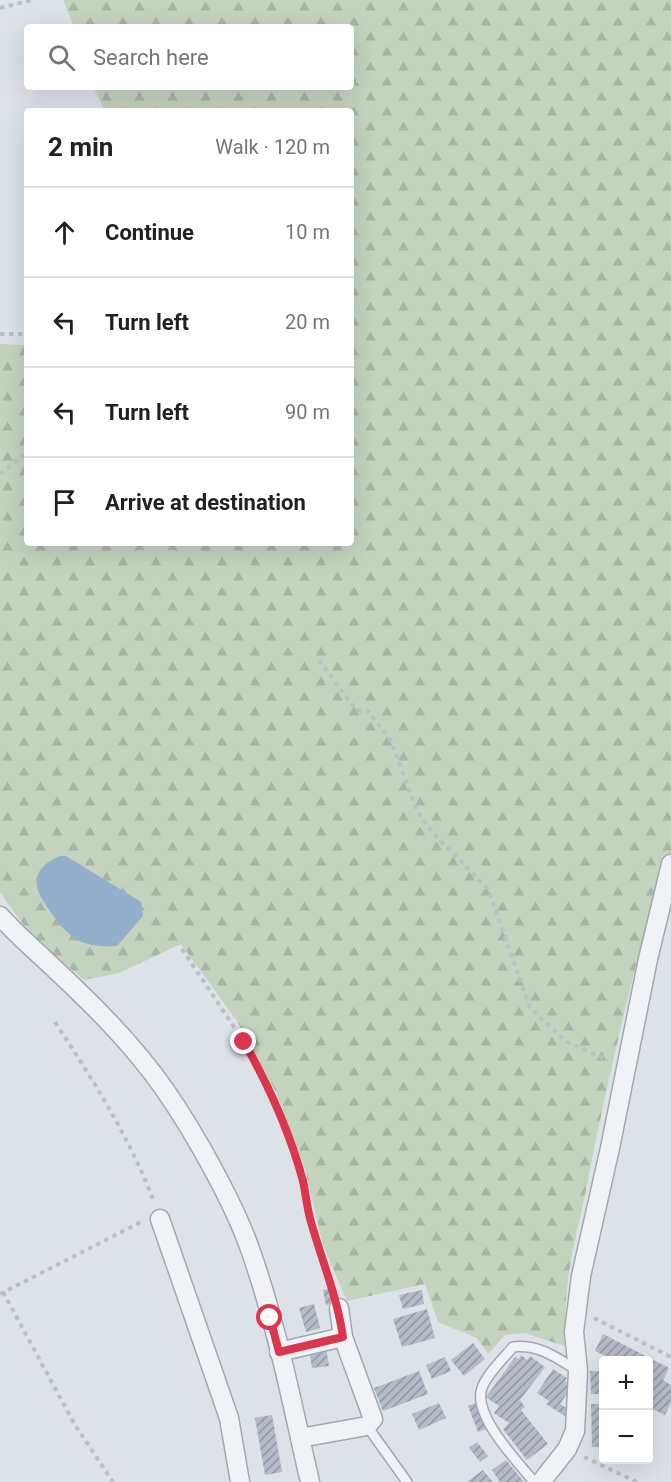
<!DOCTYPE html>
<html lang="en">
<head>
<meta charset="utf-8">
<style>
	:root { --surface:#fff; --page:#f2f2f2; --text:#202124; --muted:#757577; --line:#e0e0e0 }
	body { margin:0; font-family:Roboto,sans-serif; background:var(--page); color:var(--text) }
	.controls { position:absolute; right:18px; bottom:18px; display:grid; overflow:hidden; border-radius:6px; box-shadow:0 6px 24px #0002 }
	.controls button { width:54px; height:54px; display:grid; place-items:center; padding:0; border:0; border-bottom:2px solid var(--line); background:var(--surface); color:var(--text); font:30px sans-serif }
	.stop { position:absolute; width:18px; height:18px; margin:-14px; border:4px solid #da364d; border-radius:50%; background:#fff }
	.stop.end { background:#da364d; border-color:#fff; box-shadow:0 2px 6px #0008 }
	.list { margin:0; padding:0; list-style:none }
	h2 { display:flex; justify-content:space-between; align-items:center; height:78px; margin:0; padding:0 24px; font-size:26px }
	h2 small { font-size:20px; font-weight:400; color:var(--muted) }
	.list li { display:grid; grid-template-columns:39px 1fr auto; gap:18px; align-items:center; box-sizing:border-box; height:90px; padding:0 24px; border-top:2px solid var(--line) }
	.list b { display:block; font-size:22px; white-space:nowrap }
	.list em { font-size:20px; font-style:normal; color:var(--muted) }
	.icon { flex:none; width:33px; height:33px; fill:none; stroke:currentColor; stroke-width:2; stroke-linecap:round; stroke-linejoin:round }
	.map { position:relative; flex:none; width:671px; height:1482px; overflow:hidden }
	.search { position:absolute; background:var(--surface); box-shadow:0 6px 24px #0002; left:24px; top:24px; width:330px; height:66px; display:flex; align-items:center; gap:15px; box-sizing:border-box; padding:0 21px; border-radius:6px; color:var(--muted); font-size:22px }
	.panel { position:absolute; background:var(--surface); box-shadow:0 6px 24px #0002; left:24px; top:108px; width:330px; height:438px; border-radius:6px }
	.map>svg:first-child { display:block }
	.forest { fill:url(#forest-firs) }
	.water { fill:#94afcc }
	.building { fill:url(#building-hatch) }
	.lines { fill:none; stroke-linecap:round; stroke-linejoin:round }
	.lane-casing { stroke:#a2a8b2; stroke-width:12 }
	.street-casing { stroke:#a2a8b2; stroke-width:21 }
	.path { stroke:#bbbfc7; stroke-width:4; stroke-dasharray:4.5 4.5; stroke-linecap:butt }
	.lane { stroke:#f0f2f6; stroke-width:9 }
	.street { stroke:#f0f2f6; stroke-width:18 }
	.route { stroke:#da364d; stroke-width:8 }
</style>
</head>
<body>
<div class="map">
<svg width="671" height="1482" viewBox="0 0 671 1482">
	<defs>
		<pattern id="forest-firs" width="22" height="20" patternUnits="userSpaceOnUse" patternTransform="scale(1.5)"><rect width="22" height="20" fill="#c3d3bd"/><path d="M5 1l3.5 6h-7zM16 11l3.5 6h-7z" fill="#a7b5a4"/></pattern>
		<pattern id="building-hatch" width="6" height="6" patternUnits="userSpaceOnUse" patternTransform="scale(1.5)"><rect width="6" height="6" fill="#b4bac6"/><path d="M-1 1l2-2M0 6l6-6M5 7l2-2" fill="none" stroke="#9298a2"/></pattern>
	</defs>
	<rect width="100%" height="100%" fill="#dde1e8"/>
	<path class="forest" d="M 63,0 L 671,0 L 671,898 L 656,890 C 629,988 606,1086 587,1185 C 576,1239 559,1293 568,1347 L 524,1333 L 505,1335 L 488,1354 L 477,1338 L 438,1322 L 425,1284 L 347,1301 L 323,1245 L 305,1169 L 277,1094 L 237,1021 L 181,944 L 119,973 L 84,980 L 30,934 L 0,892 L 0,344 L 27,345 L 27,543 L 351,543 L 351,111 L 105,111 L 93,87 L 351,87 L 351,27 L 74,27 Z"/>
	<path class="water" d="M 60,856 L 66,856 L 141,902 L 143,916 L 117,946 C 104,947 87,946 76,939 C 65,932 57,921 50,911 C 33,888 28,870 60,856 Z"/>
	<g class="building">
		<path d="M 330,1288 L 334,1303 L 326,1305 L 323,1290 Z"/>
		<path d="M 422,1290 L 424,1304 L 403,1309 L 399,1295 Z"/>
		<path d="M 314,1304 L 320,1328 L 306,1332 L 299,1308 Z"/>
		<path d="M 427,1309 L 435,1338 L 402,1347 L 393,1319 Z"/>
		<path d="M 603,1334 L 669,1368 L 663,1380 L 671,1385 L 671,1403 L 665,1415 L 648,1407 L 654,1394 L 648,1391 L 648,1360 L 614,1360 L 595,1351 Z"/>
		<path d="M 473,1343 L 485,1359 L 464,1376 L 451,1360 Z"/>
		<path d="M 326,1347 L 329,1366 L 312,1368 L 309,1350 Z"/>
		<path d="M 521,1355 L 527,1360 L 530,1356 L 545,1367 L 520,1400 L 525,1407 L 521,1410 L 548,1444 L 527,1460 L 503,1429 L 509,1423 L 494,1413 L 499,1406 L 486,1397 L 515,1357 L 519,1359 Z"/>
		<path d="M 445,1357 L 451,1371 L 432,1379 L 426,1365 Z"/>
		<path d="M 553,1369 L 567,1378 L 565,1381 L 572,1386 L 560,1404 L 570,1410 L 565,1416 L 546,1404 L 549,1401 L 537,1393 Z"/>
		<path d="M 419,1371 L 428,1394 L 383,1411 L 374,1388 Z"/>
		<path d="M 590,1371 L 604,1371 L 604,1394 L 591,1394 Z"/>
		<path d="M 439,1403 L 446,1418 L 419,1430 L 412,1414 Z"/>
		<path d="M 475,1403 L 486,1429 L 478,1432 L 468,1406 Z"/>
		<path d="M 591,1404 L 604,1404 L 604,1446 L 592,1447 Z"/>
		<path d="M 272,1415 L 282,1472 L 265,1475 L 255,1418 Z"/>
		<path d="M 477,1442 L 488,1456 L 480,1462 L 469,1448 Z"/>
		<path d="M 506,1460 L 524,1482 L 500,1482 L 492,1470 Z"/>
		<path d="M 483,1470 L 493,1482 L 467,1482 Z"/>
	</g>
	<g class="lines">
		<g class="lane-casing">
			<g id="lane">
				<path d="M 367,1426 L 407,1482"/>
				<path d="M 534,1482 C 518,1462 472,1415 482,1388 C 487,1374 503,1359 513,1347 C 539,1344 557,1358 578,1371"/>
			</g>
		</g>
		<g class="street-casing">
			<g id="street">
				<path d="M 0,916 C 13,931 27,943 42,957 C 86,998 130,1040 165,1090 C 194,1132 233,1201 250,1249 C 277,1325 292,1404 310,1482"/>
				<path d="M 160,1219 L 229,1418 L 240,1482"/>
				<path d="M 339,1308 L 343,1337"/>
				<path d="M 279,1352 L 343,1337 L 373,1419 L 367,1426 L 300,1438"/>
				<path d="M 541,1482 L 567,1449 L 575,1431 L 578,1371 L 574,1332 L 581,1276 L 610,1148 L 648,959 L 671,864"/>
			</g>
		</g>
		<g class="path">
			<path d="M 0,8 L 32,0"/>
			<path d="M 0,334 L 27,334"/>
			<path d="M 0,474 L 27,452"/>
			<path d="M 319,660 L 356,710 L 368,711 L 391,741 L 417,811 L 433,833 L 488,889 L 530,1008 L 567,1042 L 608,1060"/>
			<path d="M 182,949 L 244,1042 L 278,1108 L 302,1180 L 310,1220 L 334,1290"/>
			<path d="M 55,1022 C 93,1080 130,1138 154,1202"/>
			<path d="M 3,1292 L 75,1425 L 113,1482"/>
			<path d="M 0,1294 L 141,1222"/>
			<path d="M 594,1318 L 671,1357"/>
			<path d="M 584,1457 L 637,1482"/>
		</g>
		<use href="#lane" class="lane"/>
		<use href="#street" class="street"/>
	</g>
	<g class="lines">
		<path class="route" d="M 244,1042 C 269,1086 290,1133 303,1181 C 306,1195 307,1209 311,1222 C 322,1261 337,1296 343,1337 L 279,1352 L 270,1318"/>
	</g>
</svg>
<div class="controls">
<button>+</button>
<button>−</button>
</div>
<div class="stop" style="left:270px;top:1318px"></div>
<div class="stop end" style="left:244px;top:1042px"></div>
<div class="search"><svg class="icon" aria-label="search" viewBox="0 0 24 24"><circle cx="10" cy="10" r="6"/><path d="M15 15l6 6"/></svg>Search here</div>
<section class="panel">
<h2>2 min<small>Walk · 120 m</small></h2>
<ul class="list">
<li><svg class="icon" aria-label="ahead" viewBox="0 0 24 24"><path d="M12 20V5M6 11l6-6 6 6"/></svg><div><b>Continue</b></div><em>10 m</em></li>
<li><svg class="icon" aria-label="left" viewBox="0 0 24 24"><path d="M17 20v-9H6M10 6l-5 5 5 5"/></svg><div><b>Turn left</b></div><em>20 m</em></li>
<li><svg class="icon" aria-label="left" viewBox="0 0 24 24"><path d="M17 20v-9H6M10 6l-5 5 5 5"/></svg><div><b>Turn left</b></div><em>90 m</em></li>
<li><svg class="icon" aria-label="arrive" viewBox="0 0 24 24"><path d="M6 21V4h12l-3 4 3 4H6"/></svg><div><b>Arrive at destination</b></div></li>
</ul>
</section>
</div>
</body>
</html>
